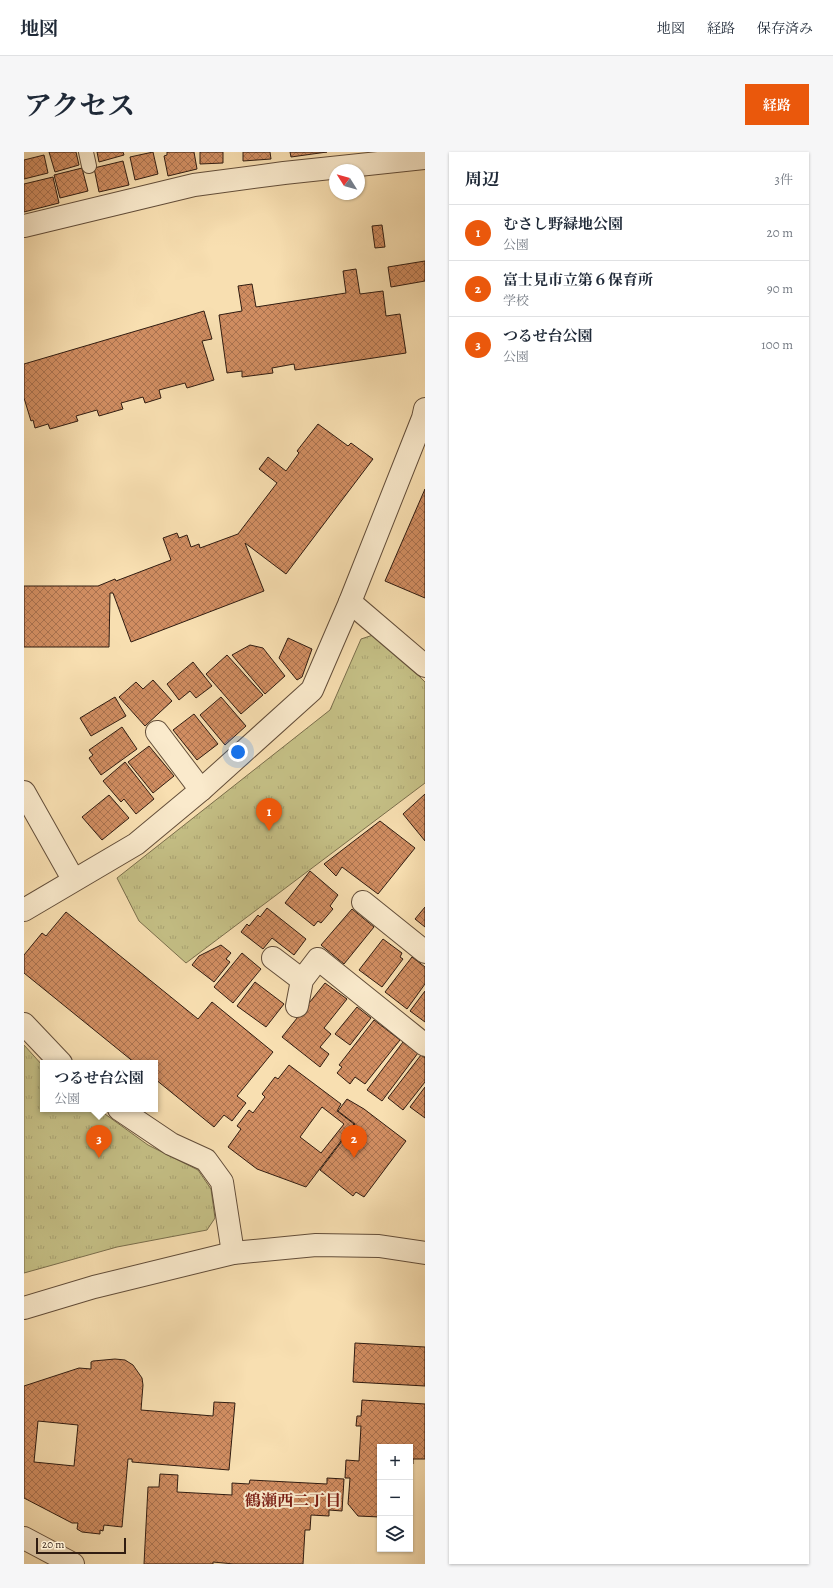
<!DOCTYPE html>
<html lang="ja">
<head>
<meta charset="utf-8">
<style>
	:root { --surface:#fff; --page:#f6f6f7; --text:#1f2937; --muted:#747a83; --line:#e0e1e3; --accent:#ea580c }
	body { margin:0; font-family:Alegreya,"Noto Serif JP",serif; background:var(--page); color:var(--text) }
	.controls { position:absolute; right:12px; bottom:12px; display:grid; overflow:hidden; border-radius:0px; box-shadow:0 1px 3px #0004 }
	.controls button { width:36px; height:36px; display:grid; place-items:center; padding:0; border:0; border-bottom:1px solid var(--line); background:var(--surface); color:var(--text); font:20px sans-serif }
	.compass { position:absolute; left:305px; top:12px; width:36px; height:36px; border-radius:50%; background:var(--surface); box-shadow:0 1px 3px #0004; rotate:307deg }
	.scale { position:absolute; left:12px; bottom:10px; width:90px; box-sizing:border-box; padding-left:4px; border:2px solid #301c11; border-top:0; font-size:11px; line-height:14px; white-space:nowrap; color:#301c11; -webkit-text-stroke:3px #faeacc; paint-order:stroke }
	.you { position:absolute; left:214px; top:600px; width:14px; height:14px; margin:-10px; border:3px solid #fff; border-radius:50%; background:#1a73e8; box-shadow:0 0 0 6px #1a73e833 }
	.badge { display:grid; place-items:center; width:26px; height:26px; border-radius:50%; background:var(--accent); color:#fff; font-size:13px; font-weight:700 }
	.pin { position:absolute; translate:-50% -33px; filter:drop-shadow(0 1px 2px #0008) }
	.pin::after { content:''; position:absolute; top:21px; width:14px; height:12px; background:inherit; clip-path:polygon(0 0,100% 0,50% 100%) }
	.popup { position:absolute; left:16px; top:908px; width:118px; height:52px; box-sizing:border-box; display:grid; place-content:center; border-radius:0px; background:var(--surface); filter:drop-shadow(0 1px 3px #0005); font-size:13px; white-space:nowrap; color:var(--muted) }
	.popup b { font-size:15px; color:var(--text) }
	.popup::after { content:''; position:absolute; left:50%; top:100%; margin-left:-8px; border:8px solid transparent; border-top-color:var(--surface) }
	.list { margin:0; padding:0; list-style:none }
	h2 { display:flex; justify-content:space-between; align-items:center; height:52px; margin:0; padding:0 16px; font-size:17px }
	h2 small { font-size:13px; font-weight:400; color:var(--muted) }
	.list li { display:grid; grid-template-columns:26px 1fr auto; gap:12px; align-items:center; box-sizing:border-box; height:56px; padding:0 16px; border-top:1px solid var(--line) }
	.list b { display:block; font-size:15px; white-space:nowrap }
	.list p { margin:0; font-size:13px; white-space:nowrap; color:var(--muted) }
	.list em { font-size:13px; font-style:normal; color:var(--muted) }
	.icon { flex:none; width:22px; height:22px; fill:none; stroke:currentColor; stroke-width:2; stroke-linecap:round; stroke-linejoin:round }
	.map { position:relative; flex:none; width:401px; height:1412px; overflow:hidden; border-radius:0px }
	header { display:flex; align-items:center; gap:24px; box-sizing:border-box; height:56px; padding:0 20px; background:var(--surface); border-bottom:1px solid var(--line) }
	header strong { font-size:19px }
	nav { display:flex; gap:22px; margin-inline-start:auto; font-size:14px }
	.intro { display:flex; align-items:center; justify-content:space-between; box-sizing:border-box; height:96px; padding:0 24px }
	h1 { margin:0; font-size:28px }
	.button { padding:10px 18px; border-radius:0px; background:var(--accent); color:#fff; font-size:14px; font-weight:700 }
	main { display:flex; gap:24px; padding:0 24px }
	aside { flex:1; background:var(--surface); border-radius:0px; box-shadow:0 1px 3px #0004 }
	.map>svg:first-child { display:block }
	.grass { fill:url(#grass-tufts); stroke:#7a6e4c }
	.building { fill:url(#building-cross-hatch); stroke:#301c11; fill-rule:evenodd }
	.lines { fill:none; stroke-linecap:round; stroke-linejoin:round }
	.service-casing { stroke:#624d39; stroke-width:16 }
	.minor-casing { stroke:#624d39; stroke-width:24 }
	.tertiary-casing { stroke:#624d39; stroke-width:24 }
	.service { stroke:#faeacc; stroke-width:14 }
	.minor { stroke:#faeacc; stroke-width:22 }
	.tertiary { stroke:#faeacc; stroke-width:22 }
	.labels { text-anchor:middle; stroke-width:4; stroke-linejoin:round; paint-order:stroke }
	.neighbourhood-label { font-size:16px; font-weight:bold; fill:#7a1f14; stroke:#faeacc }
</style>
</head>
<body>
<header>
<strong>地図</strong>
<nav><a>地図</a><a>経路</a><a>保存済み</a></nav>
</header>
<div class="intro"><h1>アクセス</h1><a class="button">経路</a></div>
<main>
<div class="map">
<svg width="401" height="1412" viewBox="0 0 401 1412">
	<defs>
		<pattern id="grass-tufts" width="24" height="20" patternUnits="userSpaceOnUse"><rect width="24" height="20" fill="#c5c086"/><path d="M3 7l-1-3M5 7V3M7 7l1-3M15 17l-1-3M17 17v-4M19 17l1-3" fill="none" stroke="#aaa473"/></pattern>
		<pattern id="building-cross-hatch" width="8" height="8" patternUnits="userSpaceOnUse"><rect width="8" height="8" fill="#d08d61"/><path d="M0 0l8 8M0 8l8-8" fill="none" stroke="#a9724f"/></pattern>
	</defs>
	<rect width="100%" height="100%" fill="#f8dfb1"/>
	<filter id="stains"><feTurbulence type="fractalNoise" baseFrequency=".005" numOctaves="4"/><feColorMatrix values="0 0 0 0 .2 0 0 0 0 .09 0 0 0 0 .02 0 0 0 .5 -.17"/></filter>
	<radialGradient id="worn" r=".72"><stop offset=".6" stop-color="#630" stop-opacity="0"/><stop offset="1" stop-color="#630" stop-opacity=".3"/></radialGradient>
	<g class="grass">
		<path d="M 352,482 L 401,530 L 401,631 L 162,811 L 115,769 L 93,726 L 306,558 L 337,487 Z"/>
		<path d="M 0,893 L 19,914 L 19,957 L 74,957 L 124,993 L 174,1018 L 187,1037 L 191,1066 L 183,1078 L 93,1095 L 0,1121 Z"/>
	</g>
	<g class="building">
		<path d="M 25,0 L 52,0 L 55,13 L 31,20 Z"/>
		<path d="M 73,0 L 99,0 L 100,3 L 75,10 Z"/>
		<path d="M 129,0 L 134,22 L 111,28 L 106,5 Z"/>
		<path d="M 143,0 L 170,0 L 173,17 L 144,24 L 140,4 L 143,3 Z"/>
		<path d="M 176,0 L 199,0 L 199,11 L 176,12 Z"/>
		<path d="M 219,0 L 246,0 L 247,7 L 219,9 Z"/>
		<path d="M 266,0 L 303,0 L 267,5 Z"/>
		<path d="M 20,3 L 24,21 L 0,27 L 0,8 Z"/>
		<path d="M 99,9 L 105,33 L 75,40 L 70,16 Z"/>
		<path d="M 58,16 L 64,39 L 36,46 L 30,23 Z"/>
		<path d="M 29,25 L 35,51 L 0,60 L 0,32 Z"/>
		<path d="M 358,73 L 361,95 L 351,96 L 348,74 Z"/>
		<path d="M 401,109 L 401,129 L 367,135 L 364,115 Z"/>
		<path d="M 332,117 L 336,142 L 359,139 L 362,164 L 376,162 L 382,201 L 271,218 L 270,212 L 248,216 L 249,221 L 218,225 L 218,219 L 203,221 L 195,163 L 218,159 L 214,134 L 228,132 L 232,155 L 322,141 L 319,119 Z"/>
		<path d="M 180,159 L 188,187 L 178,189 L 190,228 L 163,236 L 161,231 L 135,238 L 137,246 L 121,251 L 119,245 L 97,251 L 99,257 L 75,264 L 73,258 L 52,264 L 54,269 L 26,277 L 24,272 L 11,276 L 9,268 L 7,269 L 0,246 L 0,212 Z"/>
		<path d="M 294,272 L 324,294 L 327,291 L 349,307 L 262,422 L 221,391 L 240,439 L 107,490 L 89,441 L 86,441 L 85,495 L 0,495 L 0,434 L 74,434 L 91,427 L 92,429 L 147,408 L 139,386 L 153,381 L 155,386 L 163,383 L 167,395 L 175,392 L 176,396 L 214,382 L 253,331 L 235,317 L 244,305 L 262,319 L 275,301 L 273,299 Z"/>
		<path d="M 401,337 L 401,446 L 361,429 Z"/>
		<path d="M 264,486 L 288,497 L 278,525 L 273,528 L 255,506 Z"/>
		<path d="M 226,493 L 239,496 L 261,524 L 241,542 L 208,503 Z"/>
		<path d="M 203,503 L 239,543 L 217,562 L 182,522 Z"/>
		<path d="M 169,510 L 188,534 L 172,546 L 166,539 L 155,548 L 143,532 Z"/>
		<path d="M 129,528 L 148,549 L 121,574 L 95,545 L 112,530 L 119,537 Z"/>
		<path d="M 91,545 L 102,564 L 67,584 L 56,566 Z"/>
		<path d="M 197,545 L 222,574 L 201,593 L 176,563 Z"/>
		<path d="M 170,562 L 194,592 L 173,608 L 149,578 Z"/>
		<path d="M 98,575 L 113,597 L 77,623 L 65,606 L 69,603 L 65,598 Z"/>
		<path d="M 125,594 L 150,624 L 129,641 L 104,610 Z"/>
		<path d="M 101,610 L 130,647 L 112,662 L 100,647 L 97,650 L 79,629 Z"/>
		<path d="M 401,642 L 401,689 L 379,662 Z"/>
		<path d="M 85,643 L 105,666 L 78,688 L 58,665 Z"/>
		<path d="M 356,669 L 391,696 L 354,742 L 318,715 L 312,724 L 300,712 Z"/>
		<path d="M 286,719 L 314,743 L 306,754 L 309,757 L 297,771 L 294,769 L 290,774 L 261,751 Z"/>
		<path d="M 401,755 L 401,775 L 391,767 Z"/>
		<path d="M 243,756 L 282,787 L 270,803 L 248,786 L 239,797 L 217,780 L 223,772 L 225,774 L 234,763 L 236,765 Z"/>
		<path d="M 328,757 L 350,775 L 320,812 L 297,793 Z"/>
		<path d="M 42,760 L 174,867 L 188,850 L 249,900 L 213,944 L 222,951 L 208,969 L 200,963 L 190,975 L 131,927 L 131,911 L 111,911 L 0,821 L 0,803 L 18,781 L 22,784 Z"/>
		<path d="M 359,787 L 378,801 L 376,805 L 379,807 L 358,835 L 335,818 Z"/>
		<path d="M 197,793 L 207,801 L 202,807 L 206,810 L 190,830 L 168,813 L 175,804 Z"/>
		<path d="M 218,801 L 237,817 L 209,851 L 190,835 Z"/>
		<path d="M 388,805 L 401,815 L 401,832 L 383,857 L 361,840 Z"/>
		<path d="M 231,830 L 260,852 L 242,875 L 213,854 Z"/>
		<path d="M 301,831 L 323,847 L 300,876 L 307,882 L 296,895 L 305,902 L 296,915 L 258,885 Z"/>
		<path d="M 401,839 L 401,870 L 386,859 Z"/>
		<path d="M 333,855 L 347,866 L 326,893 L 311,882 Z"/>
		<path d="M 350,868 L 376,888 L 341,932 L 331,925 L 326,932 L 313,921 L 318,915 L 315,913 Z"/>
		<path d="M 379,890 L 394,901 L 358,949 L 343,938 Z"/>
		<path d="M 397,903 L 401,906 L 401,930 L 379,958 L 364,946 Z"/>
		<path d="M 265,913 L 317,952 L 313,959 L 330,972 L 282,1035 L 233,1017 L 204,995 L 217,977 L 213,974 L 225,958 L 229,961 L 241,945 L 238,942 L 251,925 L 254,927 ZM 298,955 L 320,972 L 297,1001 L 276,985 Z"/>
		<path d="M 401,935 L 401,966 L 386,955 Z"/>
		<path d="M 323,947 L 340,957 L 382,989 L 340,1045 L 332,1040 L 329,1044 L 296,1018 L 331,972 L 314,959 Z"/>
		<path d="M 331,1191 L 401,1195 L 401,1234 L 329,1230 Z"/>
		<path d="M 91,1207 L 101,1208 L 109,1213 L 118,1226 L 119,1233 L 117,1258 L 189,1264 L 190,1250 L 211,1251 L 205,1318 L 108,1310 L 108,1307 L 104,1307 L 98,1375 L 80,1373 L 79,1379 L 76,1378 L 76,1382 L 58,1380 L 53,1377 L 54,1371 L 48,1371 L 0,1346 L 0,1234 L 55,1216 L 67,1217 L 67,1210 L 69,1209 ZM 14,1269 L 54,1273 L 50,1314 L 10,1310 Z"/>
		<path d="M 338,1248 L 401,1252 L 401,1307 L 389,1307 L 389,1312 L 386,1311 L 386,1295 L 356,1295 L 356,1365 L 334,1364 L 324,1352 L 326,1326 L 321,1326 L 322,1308 L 335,1309 L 337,1274 L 332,1274 L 333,1264 L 337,1264 Z"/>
		<path d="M 136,1322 L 154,1323 L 153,1340 L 208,1343 L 208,1331 L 225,1332 L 226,1328 L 303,1332 L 303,1326 L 320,1327 L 318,1359 L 305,1358 L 305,1364 L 287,1363 L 286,1378 L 281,1378 L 279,1412 L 210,1412 L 189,1410 L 189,1412 L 120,1412 L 124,1335 L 135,1335 Z"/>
	</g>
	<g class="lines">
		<g class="service-casing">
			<path id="service" d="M 62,0 L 65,14"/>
		</g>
		<g class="minor-casing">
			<g id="minor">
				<path d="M 0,74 L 170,33 L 260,21 L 401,6"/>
				<path d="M 326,450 L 401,514"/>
				<path d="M 133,580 L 177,638"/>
				<path d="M 0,640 L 49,727"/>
				<path d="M 339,750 L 401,800"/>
				<path d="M 0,758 L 112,692 L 177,638 L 288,538 L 326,450 L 399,266 L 401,257"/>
				<path d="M 249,806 L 278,828"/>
				<path d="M 273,854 L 278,828 L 294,807 L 401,893"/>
				<path d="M 0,872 L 37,911"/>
				<path d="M 95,957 L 147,992 L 182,1008 L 198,1030 L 209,1101"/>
				<path d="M 0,1386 L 49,1412"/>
			</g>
		</g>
		<g class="tertiary-casing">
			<path id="tertiary" d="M 0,1156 L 70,1135 L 209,1101 L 292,1093 L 355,1094 L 401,1101"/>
		</g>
		<use href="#service" class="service"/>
		<use href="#minor" class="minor"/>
		<use href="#tertiary" class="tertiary"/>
	</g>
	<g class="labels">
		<g class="neighbourhood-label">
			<text x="269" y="1354">鶴瀬西二丁目</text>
		</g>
	</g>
	<rect width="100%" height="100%" filter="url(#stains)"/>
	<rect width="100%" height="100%" fill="url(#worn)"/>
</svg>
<div class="controls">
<button>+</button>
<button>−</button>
<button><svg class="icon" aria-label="layers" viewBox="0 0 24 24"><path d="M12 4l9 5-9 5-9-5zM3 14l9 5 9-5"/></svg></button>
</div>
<svg class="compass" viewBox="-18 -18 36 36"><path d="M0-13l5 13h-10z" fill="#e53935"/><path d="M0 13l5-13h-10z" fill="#747a83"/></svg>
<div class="scale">20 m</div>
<div class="you"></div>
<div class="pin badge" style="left:245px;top:679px">1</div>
<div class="pin badge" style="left:330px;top:1006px">2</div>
<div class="pin badge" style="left:75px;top:1006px">3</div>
<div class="popup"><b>つるせ台公園</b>公園</div>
</div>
<aside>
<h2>周辺<small>3件</small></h2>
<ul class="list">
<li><span class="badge">1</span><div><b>むさし野緑地公園</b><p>公園</p></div><em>20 m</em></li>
<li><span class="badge">2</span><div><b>富士見市立第６保育所</b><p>学校</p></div><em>90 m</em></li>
<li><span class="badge">3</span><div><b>つるせ台公園</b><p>公園</p></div><em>100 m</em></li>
</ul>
</aside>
</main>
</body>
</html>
